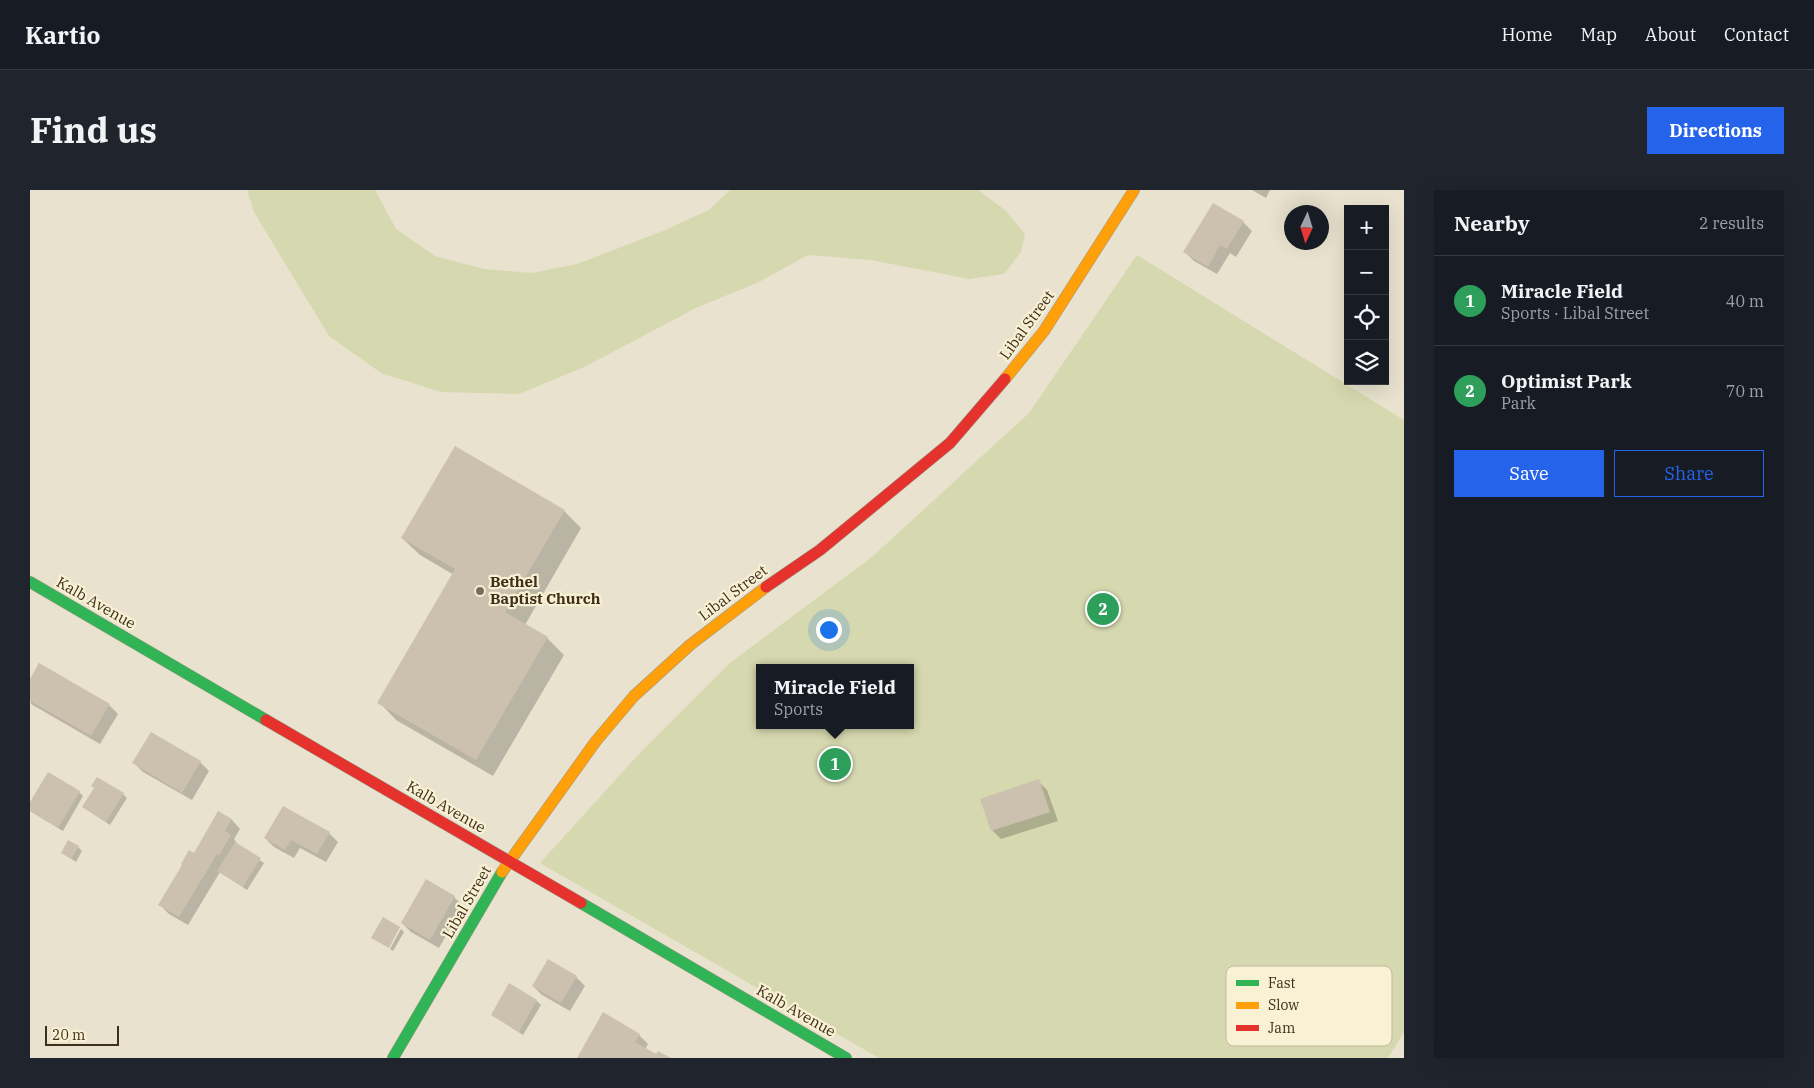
<!DOCTYPE html>
<html lang="en">
<head>
<meta charset="utf-8">
<style>
	:root { --surface:#171b24; --page:#20242c; --text:#f1f3f6; --muted:#9ea1a6; --line:#363941; --accent:#2563eb }
	body { margin:0; font-family:"IBM Plex Serif",serif; background:var(--page); color:var(--text) }
	.controls { position:absolute; right:15px; top:15px; display:grid; overflow:hidden; border-radius:0px; box-shadow:0 5px 20px #0002 }
	.controls button { width:45px; height:45px; display:grid; place-items:center; padding:0; border:0; border-bottom:1px solid var(--line); background:var(--surface); color:var(--text); font:25px sans-serif }
	.compass { position:absolute; left:1254px; top:15px; width:45px; height:45px; border-radius:50%; background:var(--surface); box-shadow:0 5px 20px #0002; rotate:184deg }
	.scale { position:absolute; left:15px; bottom:12px; width:74px; box-sizing:border-box; padding-left:5px; border:2px solid #3e2f1d; border-top:0; font-size:14px; line-height:18px; white-space:nowrap; color:#3e2f1d; -webkit-text-stroke:4px #f9f1d4; paint-order:stroke }
	.you { position:absolute; left:798px; top:439px; width:18px; height:18px; margin:-12px; border:4px solid #fff; border-radius:50%; background:#1a73e8; box-shadow:0 0 0 8px #1a73e833 }
	.badge { display:grid; place-items:center; width:32px; height:32px; border-radius:50%; background:var(--accent); color:#fff; font-size:16px; font-weight:700 }
	.pin { position:absolute; translate:-50% -50%; border:2px solid #fff; box-shadow:0 1px 5px #0006 }
	.popup { position:absolute; left:726px; top:474px; width:158px; height:65px; box-sizing:border-box; display:grid; place-content:center; border-radius:0px; background:var(--surface); filter:drop-shadow(0 1px 4px #0005); font-size:16px; white-space:nowrap; color:var(--muted) }
	.popup b { font-size:19px; color:var(--text) }
	.popup::after { content:''; position:absolute; left:50%; top:100%; margin-left:-10px; border:10px solid transparent; border-top-color:var(--surface) }
	.list { margin:0; padding:0; list-style:none }
	h2 { display:flex; justify-content:space-between; align-items:center; height:65px; margin:0; padding:0 20px; font-size:21px }
	h2 small { font-size:16px; font-weight:400; color:var(--muted) }
	.list li { display:grid; grid-template-columns:32px 1fr auto; gap:15px; align-items:center; box-sizing:border-box; height:90px; padding:0 20px; border-top:1px solid var(--line) }
	.list b { display:block; font-size:19px; white-space:nowrap }
	.list p { margin:0; font-size:16px; white-space:nowrap; color:var(--muted) }
	.list em { font-size:16px; font-style:normal; color:var(--muted) }
	.actions { display:flex; gap:10px; padding:15px 20px }
	.actions a { flex:1; padding:11px 0; border:1px solid var(--accent); border-radius:0px; text-align:center; font-size:18px; color:var(--accent) }
	.actions .main { background:var(--accent); color:#fff }
	.icon { flex:none; width:28px; height:28px; fill:none; stroke:currentColor; stroke-width:2; stroke-linecap:round; stroke-linejoin:round }
	.map { position:relative; flex:none; width:1374px; height:868px; overflow:hidden; border-radius:0px }
	header { display:flex; align-items:center; gap:30px; box-sizing:border-box; height:70px; padding:0 25px; background:var(--surface); border-bottom:1px solid var(--line) }
	header strong { font-size:24px }
	nav { display:flex; gap:28px; margin-inline-start:auto; font-size:18px }
	.intro { display:flex; align-items:center; justify-content:space-between; box-sizing:border-box; height:120px; padding:0 30px }
	h1 { margin:0; font-size:35px }
	.button { padding:12px 22px; border-radius:0px; background:var(--accent); color:#fff; font-size:18px; font-weight:700 }
	main { display:flex; gap:30px; padding:0 30px }
	aside { flex:1; background:var(--surface); border-radius:0px; box-shadow:0 5px 20px #0002 }
	.map>svg:first-child { display:block }
	.green { fill:#d6d9af; fill-rule:evenodd }
	.shadow { fill:#0003 }
	.building { fill:#ccc0af }
	.lines { fill:none; stroke-linecap:round; stroke-linejoin:round }
	.fast-casing { stroke:#9d9687; stroke-width:12 }
	.slow-casing { stroke:#9d9687; stroke-width:12 }
	.jam-casing { stroke:#9d9687; stroke-width:12 }
	.fast { stroke:#30b455; stroke-width:11 }
	.slow { stroke:#ff9f0a; stroke-width:11 }
	.jam { stroke:#e5322d; stroke-width:11 }
	.poi-dot { fill:#7a6e5b; stroke:#f9f1d4; stroke-width:2 }
	.labels { text-anchor:middle; stroke-width:4.5; stroke-linejoin:round; paint-order:stroke }
	.street-label { font-size:15px; fill:#3e2f1d; stroke:#f9f1d4 }
	.poi-label { font-size:15px; font-weight:bold; fill:#3e2f1d; stroke:#f9f1d4; text-anchor:start }
	.key { fill:#f9f1d4; stroke:#c1b79d; stroke-width:1 }
	.key-label { font-size:14px; fill:#3e2f1d }
</style>
</head>
<body>
<header>
<strong>Kartio</strong>
<nav><a>Home</a><a>Map</a><a>About</a><a>Contact</a></nav>
</header>
<div class="intro"><h1>Find us</h1><a class="button">Directions</a></div>
<main>
<div class="map">
<svg width="1374" height="868" viewBox="0 0 1374 868">
	<rect width="100%" height="100%" fill="#e8e2ce"/>
	<g class="green">
		<path d="M 217,0 L 345,0 L 366,39 L 405,66 L 454,79 L 502,83 L 547,74 L 633,41 L 679,20 L 700,0 L 948,0 L 975,20 L 995,44 L 991,62 L 974,84 L 939,89 L 841,70 L 778,65 L 727,93 L 668,117 L 554,177 L 489,204 L 411,202 L 351,183 L 299,146 L 224,22 Z"/>
		<path d="M 1107,65 L 1374,230 L 1374,842 L 1358,868 L 849,868 L 510,673 L 608,565 L 701,472 L 842,367 L 999,223 ZM 730,478 L 880,478 L 880,535 L 730,535 Z"/>
	</g>
	<g class="shadow">
		<path d="M 1222,0 L 1240,0 L 1236,8 Z"/>
		<path d="M 1213,32 L 1222,41 L 1206,67 L 1200,63 L 1187,84 L 1164,71 L 1155,62 Z"/>
		<path d="M 534,321 L 551,338 L 495,435 L 517,448 L 534,465 L 463,586 L 366,530 L 349,512 L 424,385 L 390,365 L 372,348 Z"/>
		<path d="M 0,491 L 79,515 L 88,524 L 70,554 L 1,514 Z"/>
		<path d="M 170,572 L 179,581 L 162,610 L 113,582 L 104,573 Z"/>
		<path d="M 1008,591 L 1017,600 L 1028,631 L 971,649 L 962,640 Z"/>
		<path d="M 49,602 L 53,606 L 33,641 L 0,621 L 0,615 Z"/>
		<path d="M 93,604 L 97,608 L 80,635 L 53,617 Z"/>
		<path d="M 189,623 L 202,630 L 210,639 L 204,649 L 209,656 L 234,673 L 217,700 L 190,682 L 158,735 L 139,724 L 130,715 L 164,665 Z"/>
		<path d="M 299,643 L 308,652 L 296,672 L 270,658 L 264,668 L 244,657 L 235,648 Z"/>
		<path d="M 48,657 L 52,661 L 46,672 L 32,662 Z"/>
		<path d="M 424,707 L 433,716 L 409,758 L 381,742 L 372,733 Z"/>
		<path d="M 371,739 L 374,742 L 363,761 L 360,759 Z"/>
		<path d="M 546,787 L 555,796 L 540,821 L 512,805 L 503,796 Z"/>
		<path d="M 507,811 L 511,815 L 493,845 L 462,825 Z"/>
		<path d="M 609,845 L 618,854 L 615,859 L 627,866 L 638,868 L 548,868 Z"/>
	</g>
	<g class="building">
		<path d="M 1183,13 L 1214,31 L 1197,59 L 1190,55 L 1178,77 L 1153,62 Z"/>
		<path d="M 425,256 L 535,320 L 475,422 L 518,447 L 446,570 L 347,513 L 425,379 L 371,348 Z"/>
		<path d="M 9,473 L 80,514 L 61,546 L 0,511 L 0,489 Z"/>
		<path d="M 121,542 L 171,571 L 152,603 L 102,573 Z"/>
		<path d="M 18,582 L 50,601 L 28,638 L 0,621 L 0,612 Z"/>
		<path d="M 67,587 L 94,603 L 76,632 L 52,617 L 64,598 L 61,596 Z"/>
		<path d="M 1009,589 L 1020,622 L 961,641 L 950,609 Z"/>
		<path d="M 253,616 L 300,642 L 287,664 L 261,650 L 255,660 L 234,648 Z"/>
		<path d="M 188,621 L 202,629 L 195,641 L 201,645 L 189,665 L 187,664 L 149,727 L 128,715 L 152,675 L 151,674 L 159,660 L 164,663 Z"/>
		<path d="M 38,650 L 49,656 L 41,669 L 31,663 Z"/>
		<path d="M 205,652 L 231,668 L 213,697 L 187,681 Z"/>
		<path d="M 396,689 L 425,706 L 400,750 L 371,733 Z"/>
		<path d="M 353,727 L 370,737 L 359,758 L 341,748 Z"/>
		<path d="M 518,769 L 547,786 L 531,813 L 502,796 Z"/>
		<path d="M 479,793 L 507,810 L 489,842 L 461,825 Z"/>
		<path d="M 573,822 L 610,844 L 605,852 L 626,864 L 628,861 L 641,868 L 547,868 Z"/>
	</g>
	<g class="lines">
		<g class="fast-casing">
			<g id="fast">
				<path d="M 0,392 L 236,530"/>
				<path d="M 551,713 L 816,868"/>
				<path d="M 363,868 L 472,682"/>
			</g>
		</g>
		<g class="slow-casing">
			<g id="slow">
				<path d="M 975,189 L 1014,141 L 1104,0"/>
				<path d="M 472,682 L 566,551 L 604,506 L 660,455 L 736,397"/>
			</g>
		</g>
		<g class="jam-casing">
			<g id="jam">
				<path d="M 736,397 L 790,360 L 920,253 L 975,189"/>
				<path d="M 236,530 L 551,713"/>
			</g>
		</g>
		<use href="#fast" class="fast"/>
		<use href="#slow" class="slow"/>
		<use href="#jam" class="jam"/>
	</g>
	<circle class="poi-dot" cx="450" cy="401" r="5"/>
	<g class="labels">
		<g class="street-label">
			<text transform="translate(997 135) rotate(-54)" y="5">Libal Street</text>
			<text transform="translate(703 403) rotate(-37)" y="5">Libal Street</text>
			<text transform="translate(66 413) rotate(30)" y="5">Kalb Avenue</text>
			<text transform="translate(416 617) rotate(30)" y="5">Kalb Avenue</text>
			<text transform="translate(437 712) rotate(-60)" y="5">Libal Street</text>
			<text transform="translate(766 821) rotate(30)" y="5">Kalb Avenue</text>
		</g>
		<g class="poi-label">
			<text x="460" y="397">Bethel<tspan x="460" dy="17">Baptist Church</tspan></text>
		</g>
	</g>
	<rect x="1196" y="776" width="166" height="80" rx="8" class="key"/>
	<rect x="1206" y="790" width="23" height="6" fill="#30b455"/>
	<rect x="1206" y="812" width="23" height="7" fill="#ff9f0a"/>
	<rect x="1206" y="835" width="23" height="6" fill="#e5322d"/>
	<g class="key-label">
		<text x="1238" y="798">Fast</text>
		<text x="1238" y="820">Slow</text>
		<text x="1238" y="843">Jam</text>
	</g>
</svg>
<div class="controls">
<button>+</button>
<button>−</button>
<button><svg class="icon" aria-label="locate" viewBox="0 0 24 24"><circle cx="12" cy="12" r="6"/><path d="M12 2v4M12 18v4M2 12h4M18 12h4"/></svg></button>
<button><svg class="icon" aria-label="layers" viewBox="0 0 24 24"><path d="M12 4l9 5-9 5-9-5zM3 14l9 5 9-5"/></svg></button>
</div>
<svg class="compass" viewBox="-18 -18 36 36"><path d="M0-13l5 13h-10z" fill="#e53935"/><path d="M0 13l5-13h-10z" fill="#9ea1a6"/></svg>
<div class="scale">20 m</div>
<div class="you"></div>
<div class="pin badge" style="left:805px;top:574px;background:#2e9e5b">1</div>
<div class="popup"><b>Miracle Field</b>Sports</div>
<div class="pin badge" style="left:1073px;top:419px;background:#2e9e5b">2</div>
</div>
<aside>
<h2>Nearby<small>2 results</small></h2>
<ul class="list">
<li><span class="badge" style="background:#2e9e5b">1</span><div><b>Miracle Field</b><p>Sports · Libal Street</p></div><em>40 m</em></li>
<li><span class="badge" style="background:#2e9e5b">2</span><div><b>Optimist Park</b><p>Park</p></div><em>70 m</em></li>
</ul>
<div class="actions"><a class="main">Save</a><a>Share</a></div>
</aside>
</main>
</body>
</html>
